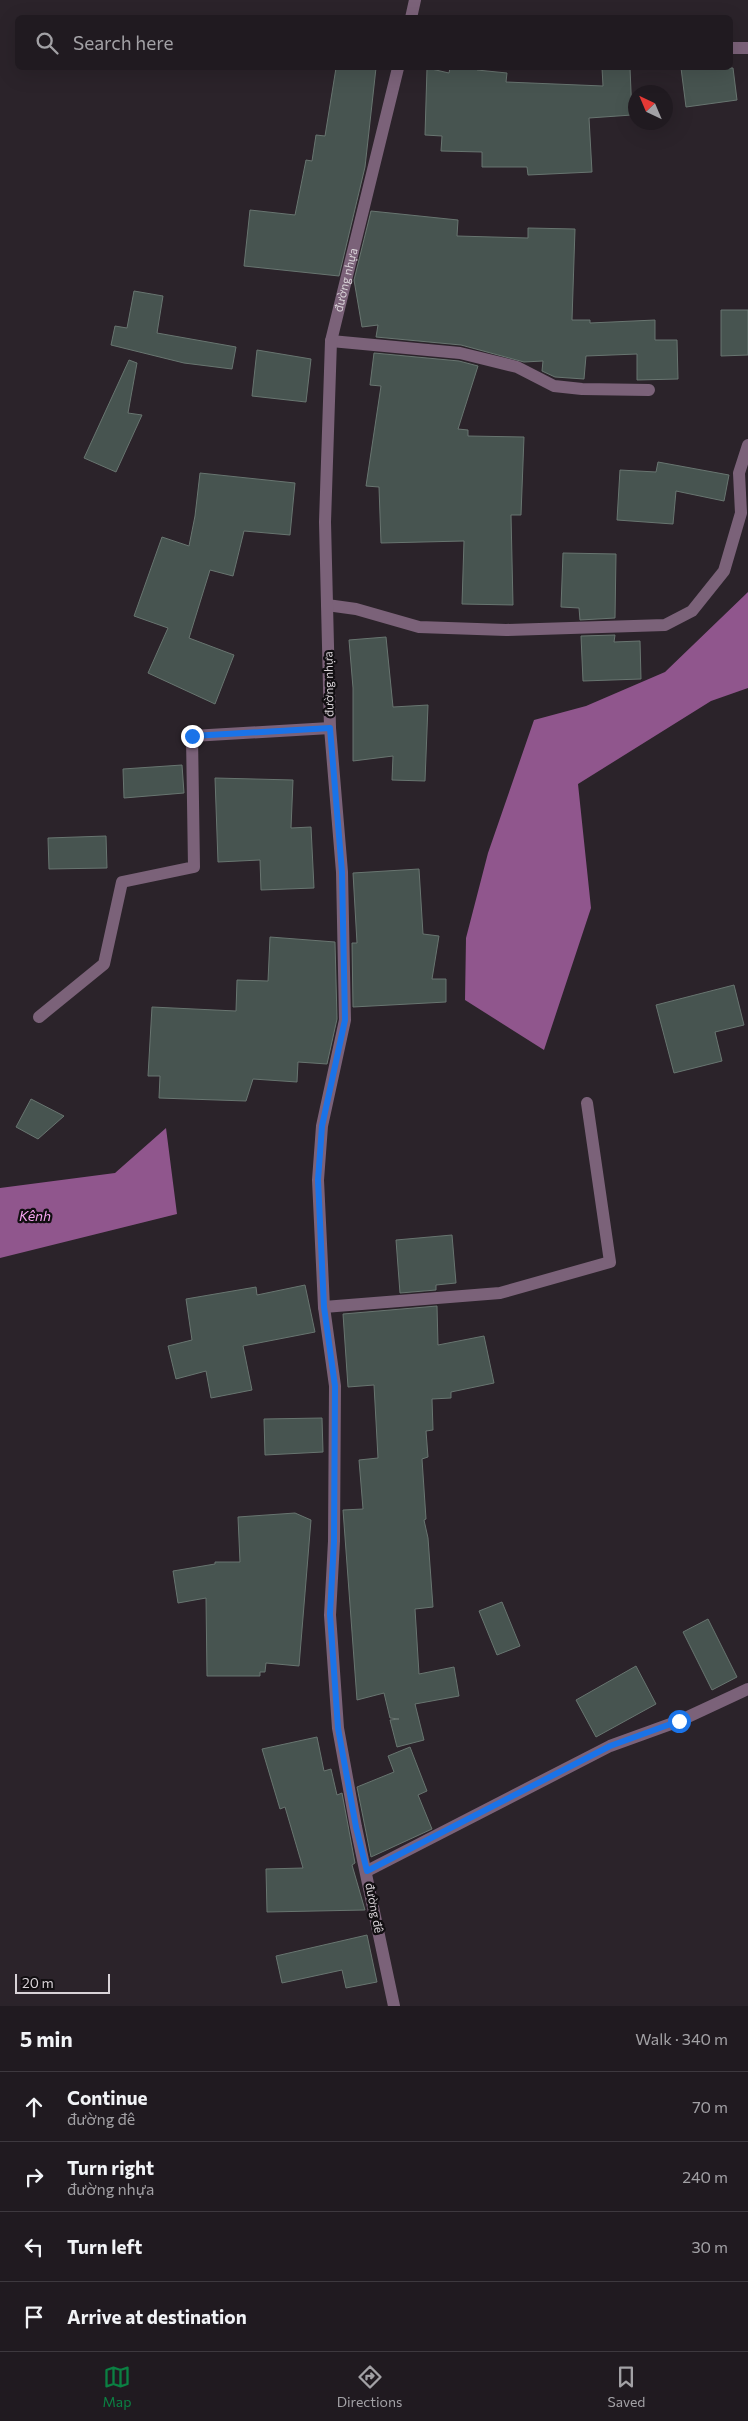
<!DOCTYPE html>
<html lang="en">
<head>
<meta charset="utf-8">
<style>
	:root { --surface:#201a20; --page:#282329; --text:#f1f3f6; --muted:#a2a1a5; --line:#3d383e; --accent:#0b8043 }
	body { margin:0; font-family:Commissioner,sans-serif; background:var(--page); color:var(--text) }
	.compass { position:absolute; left:628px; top:85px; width:45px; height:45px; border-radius:50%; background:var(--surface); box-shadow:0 5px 20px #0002; rotate:316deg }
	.scale { position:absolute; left:15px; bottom:12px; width:95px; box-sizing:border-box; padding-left:5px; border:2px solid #d9d3d8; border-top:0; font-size:14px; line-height:18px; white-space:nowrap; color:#d9d3d8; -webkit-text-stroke:4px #110e11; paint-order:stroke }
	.stop { position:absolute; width:15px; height:15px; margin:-11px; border:4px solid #1a73e8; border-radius:50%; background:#fff }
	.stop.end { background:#1a73e8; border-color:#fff; box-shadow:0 1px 5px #0008 }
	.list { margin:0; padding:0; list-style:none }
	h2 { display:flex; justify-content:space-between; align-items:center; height:65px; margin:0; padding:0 20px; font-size:21px }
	h2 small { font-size:16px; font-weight:400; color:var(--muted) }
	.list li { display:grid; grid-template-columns:32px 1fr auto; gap:15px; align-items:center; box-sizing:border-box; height:70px; padding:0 20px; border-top:1px solid var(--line) }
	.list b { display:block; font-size:19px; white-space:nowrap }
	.list p { margin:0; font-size:16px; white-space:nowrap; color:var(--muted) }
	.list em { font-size:16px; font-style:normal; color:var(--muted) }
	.icon { flex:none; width:28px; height:28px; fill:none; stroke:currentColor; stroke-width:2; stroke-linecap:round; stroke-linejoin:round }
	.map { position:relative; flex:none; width:748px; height:2006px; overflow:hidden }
	.search { position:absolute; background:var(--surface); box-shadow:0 5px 20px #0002; left:15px; right:15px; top:15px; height:55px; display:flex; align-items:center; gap:12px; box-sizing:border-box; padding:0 18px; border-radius:8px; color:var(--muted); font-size:19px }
	.sheet { height:345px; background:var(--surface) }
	nav { display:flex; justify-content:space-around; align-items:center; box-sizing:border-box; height:70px; border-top:1px solid var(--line); background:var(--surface); font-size:14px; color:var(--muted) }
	nav a { display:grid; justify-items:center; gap:2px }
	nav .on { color:var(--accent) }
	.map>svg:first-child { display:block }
	.water { fill:#90568d }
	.building { fill:#475450; stroke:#687570 }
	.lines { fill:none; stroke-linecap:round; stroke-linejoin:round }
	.minor { stroke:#7b6279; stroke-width:12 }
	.route { stroke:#1a73e8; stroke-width:6 }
	.labels { text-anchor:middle; stroke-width:4.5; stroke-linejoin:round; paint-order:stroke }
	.street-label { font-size:12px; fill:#d9d3d8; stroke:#110e11 }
	.water-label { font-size:14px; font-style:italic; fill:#f6a4f0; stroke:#110e11 }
</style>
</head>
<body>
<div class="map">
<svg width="748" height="2006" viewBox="0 0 748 2006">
	<rect width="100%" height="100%" fill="#2b232a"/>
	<g class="water">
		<path d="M 748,592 L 748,688 L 711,701 L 578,784 L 591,908 L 544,1050 L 465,1000 L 466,938 L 488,853 L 534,720 L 586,706 L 665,672 Z"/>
		<path d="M 166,1128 L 177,1214 L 0,1258 L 0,1188 L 115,1173 Z"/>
	</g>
	<g class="building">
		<path d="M 336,68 L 376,68 L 365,167 L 339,276 L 244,266 L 250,210 L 295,215 L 306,160 L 312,161 L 316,135 L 325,136 Z"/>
		<path d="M 427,68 L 449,73 L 450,68 L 478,68 L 477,70 L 507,73 L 506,82 L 603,86 L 602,68 L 630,68 L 632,115 L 589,118 L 592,172 L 528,175 L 527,167 L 482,167 L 482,152 L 441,151 L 442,136 L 425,135 Z"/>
		<path d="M 681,68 L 733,68 L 737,100 L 686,107 Z"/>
		<path d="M 371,211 L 458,220 L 457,236 L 528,238 L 528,228 L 575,229 L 572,320 L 590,320 L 590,323 L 655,320 L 655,340 L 677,340 L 678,379 L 637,380 L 637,354 L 586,356 L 584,379 L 555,377 L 542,371 L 543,361 L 524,362 L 461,345 L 376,337 L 378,325 L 362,327 L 354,280 Z"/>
		<path d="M 134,291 L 163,296 L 157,333 L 236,347 L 232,369 L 184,363 L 111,345 L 115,326 L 127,328 Z"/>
		<path d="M 721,310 L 748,310 L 748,355 L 721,356 Z"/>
		<path d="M 257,350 L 311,359 L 306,402 L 252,396 Z"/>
		<path d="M 374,353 L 459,361 L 478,366 L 458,429 L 468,430 L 468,436 L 524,437 L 521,515 L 511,515 L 513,605 L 462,604 L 464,541 L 381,543 L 379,487 L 366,486 L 381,386 L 370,385 Z"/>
		<path d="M 129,360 L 137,363 L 128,413 L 142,415 L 116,472 L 84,458 Z"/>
		<path d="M 658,462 L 729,475 L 724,501 L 676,491 L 673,524 L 617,520 L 620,470 L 656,472 Z"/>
		<path d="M 200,473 L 295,483 L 290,535 L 244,531 L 233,576 L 210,570 L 189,638 L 234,655 L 215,704 L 148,673 L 168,628 L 134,616 L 162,537 L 189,546 L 195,516 Z"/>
		<path d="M 563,553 L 616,554 L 615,618 L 580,620 L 579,608 L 561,607 Z"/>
		<path d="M 615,635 L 614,642 L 640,641 L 641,679 L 583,681 L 581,636 Z"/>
		<path d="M 386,637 L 393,707 L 428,705 L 425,781 L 392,780 L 393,756 L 353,761 L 353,688 L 349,640 Z"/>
		<path d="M 182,765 L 184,793 L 124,798 L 123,769 Z"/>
		<path d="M 215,778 L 293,780 L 291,828 L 311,827 L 314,888 L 261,890 L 260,860 L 218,862 Z"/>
		<path d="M 106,836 L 107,868 L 49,869 L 48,838 Z"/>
		<path d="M 419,869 L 423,934 L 439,936 L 432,979 L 446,979 L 446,1002 L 353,1007 L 352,943 L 357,943 L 353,873 Z"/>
		<path d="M 270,937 L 335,942 L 337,1019 L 327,1064 L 298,1062 L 297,1082 L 253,1079 L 246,1101 L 159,1098 L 160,1076 L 148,1076 L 152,1007 L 236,1011 L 237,980 L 268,981 Z"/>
		<path d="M 734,985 L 744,1025 L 715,1032 L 722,1061 L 674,1073 L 656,1005 Z"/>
		<path d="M 31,1099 L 64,1116 L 38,1139 L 16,1127 Z"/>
		<path d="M 452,1235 L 456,1283 L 436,1285 L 436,1290 L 400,1293 L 396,1240 Z"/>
		<path d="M 305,1285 L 315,1332 L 243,1346 L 252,1390 L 211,1398 L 206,1371 L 176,1379 L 168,1346 L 192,1340 L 186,1299 L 256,1287 L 257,1295 Z"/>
		<path d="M 437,1306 L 438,1345 L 484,1336 L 494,1383 L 451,1392 L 451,1398 L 432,1399 L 433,1430 L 426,1431 L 428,1457 L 422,1459 L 426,1519 L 424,1520 L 428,1538 L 433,1607 L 415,1609 L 419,1674 L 454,1667 L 459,1696 L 415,1704 L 424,1740 L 397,1747 L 390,1720 L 399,1719 L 390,1718 L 384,1693 L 357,1700 L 343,1510 L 363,1509 L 359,1460 L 378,1458 L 374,1385 L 348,1387 L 343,1314 Z"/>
		<path d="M 322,1418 L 323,1452 L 265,1455 L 264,1419 Z"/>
		<path d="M 295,1513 L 311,1520 L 299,1666 L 266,1663 L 265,1672 L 260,1672 L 260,1676 L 207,1676 L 206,1598 L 178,1603 L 173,1571 L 215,1564 L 215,1562 L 240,1562 L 238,1517 Z"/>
		<path d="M 502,1602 L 520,1646 L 497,1655 L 479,1611 Z"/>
		<path d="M 708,1619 L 737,1677 L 712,1690 L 683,1632 Z"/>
		<path d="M 636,1666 L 656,1704 L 596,1737 L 576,1700 Z"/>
		<path d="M 317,1737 L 324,1771 L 331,1769 L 337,1795 L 342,1793 L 355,1863 L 352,1865 L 365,1910 L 267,1912 L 266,1869 L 303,1868 L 285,1807 L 280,1809 L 262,1749 Z"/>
		<path d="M 410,1747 L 427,1791 L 418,1795 L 432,1829 L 371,1857 L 357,1787 L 394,1772 L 388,1756 Z"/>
		<path d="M 367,1935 L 377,1982 L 346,1988 L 342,1970 L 282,1983 L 276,1956 Z"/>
	</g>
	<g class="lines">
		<g class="minor">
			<path d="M 411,18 L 415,0"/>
			<path d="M 730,48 L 748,48"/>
			<path d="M 331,341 L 460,353 L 517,367 L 554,386 L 582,389 L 649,390"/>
			<path d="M 327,605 L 356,609 L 419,627 L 506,630 L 665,625 L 692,611 L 724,571 L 741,513 L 739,473 L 748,445"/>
			<path d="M 39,1017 L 104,964 L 122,882 L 194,867 L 192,736 L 330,728"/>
			<path d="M 324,1307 L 500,1293 L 610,1262 L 587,1103"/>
			<path d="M 367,1871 L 610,1746 L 679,1721 L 748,1689"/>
			<path id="s1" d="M 394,2006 L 356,1827 L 338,1728 L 330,1615 L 334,1541 L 335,1386 L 324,1307 L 318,1180 L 322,1126 L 345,1020 L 342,872 L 330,728 L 325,522 L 331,341 L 398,68"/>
		</g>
	</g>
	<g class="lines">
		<path class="route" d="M 192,736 L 330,728 L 342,872 L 345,1020 L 322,1126 L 318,1180 L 324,1307 L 335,1386 L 334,1541 L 330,1614 L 338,1728 L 356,1827 L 367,1871 L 610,1746 L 679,1721"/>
	</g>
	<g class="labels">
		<g class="street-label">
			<text dy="4" stroke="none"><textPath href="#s1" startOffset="1738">đường nhựa</textPath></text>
			<text transform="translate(329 684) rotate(-91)" y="4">đường nhựa</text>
			<text transform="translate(374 1908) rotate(79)" y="4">đường đê</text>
		</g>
		<g class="water-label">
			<text x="35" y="1221">Kênh</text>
		</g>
	</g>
</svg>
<svg class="compass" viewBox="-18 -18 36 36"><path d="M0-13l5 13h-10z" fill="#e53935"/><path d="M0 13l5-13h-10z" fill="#a2a1a5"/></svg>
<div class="scale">20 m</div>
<div class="stop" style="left:679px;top:1721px"></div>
<div class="stop end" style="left:192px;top:736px"></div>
<div class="search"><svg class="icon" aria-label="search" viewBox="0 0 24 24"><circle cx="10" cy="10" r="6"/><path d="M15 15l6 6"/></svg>Search here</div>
</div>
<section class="sheet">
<h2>5 min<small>Walk · 340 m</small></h2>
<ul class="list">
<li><svg class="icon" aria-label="ahead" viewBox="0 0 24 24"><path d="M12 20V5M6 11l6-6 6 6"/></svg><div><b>Continue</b><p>đường đê</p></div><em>70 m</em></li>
<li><svg class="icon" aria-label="right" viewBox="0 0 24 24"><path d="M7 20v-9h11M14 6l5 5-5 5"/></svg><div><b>Turn right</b><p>đường nhựa</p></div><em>240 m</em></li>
<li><svg class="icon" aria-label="left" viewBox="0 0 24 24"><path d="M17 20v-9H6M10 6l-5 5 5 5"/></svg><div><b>Turn left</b></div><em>30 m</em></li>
<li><svg class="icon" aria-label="arrive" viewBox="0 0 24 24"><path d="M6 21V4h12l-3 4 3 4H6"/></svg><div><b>Arrive at destination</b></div></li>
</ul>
</section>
<nav>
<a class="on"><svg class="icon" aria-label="map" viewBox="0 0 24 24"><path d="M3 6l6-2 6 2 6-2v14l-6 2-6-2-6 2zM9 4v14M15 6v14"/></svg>Map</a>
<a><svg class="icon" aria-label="directions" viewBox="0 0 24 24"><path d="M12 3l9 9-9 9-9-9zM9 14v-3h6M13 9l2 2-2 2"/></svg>Directions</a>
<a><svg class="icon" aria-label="saved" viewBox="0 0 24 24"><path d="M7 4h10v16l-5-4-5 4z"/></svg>Saved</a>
</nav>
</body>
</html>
